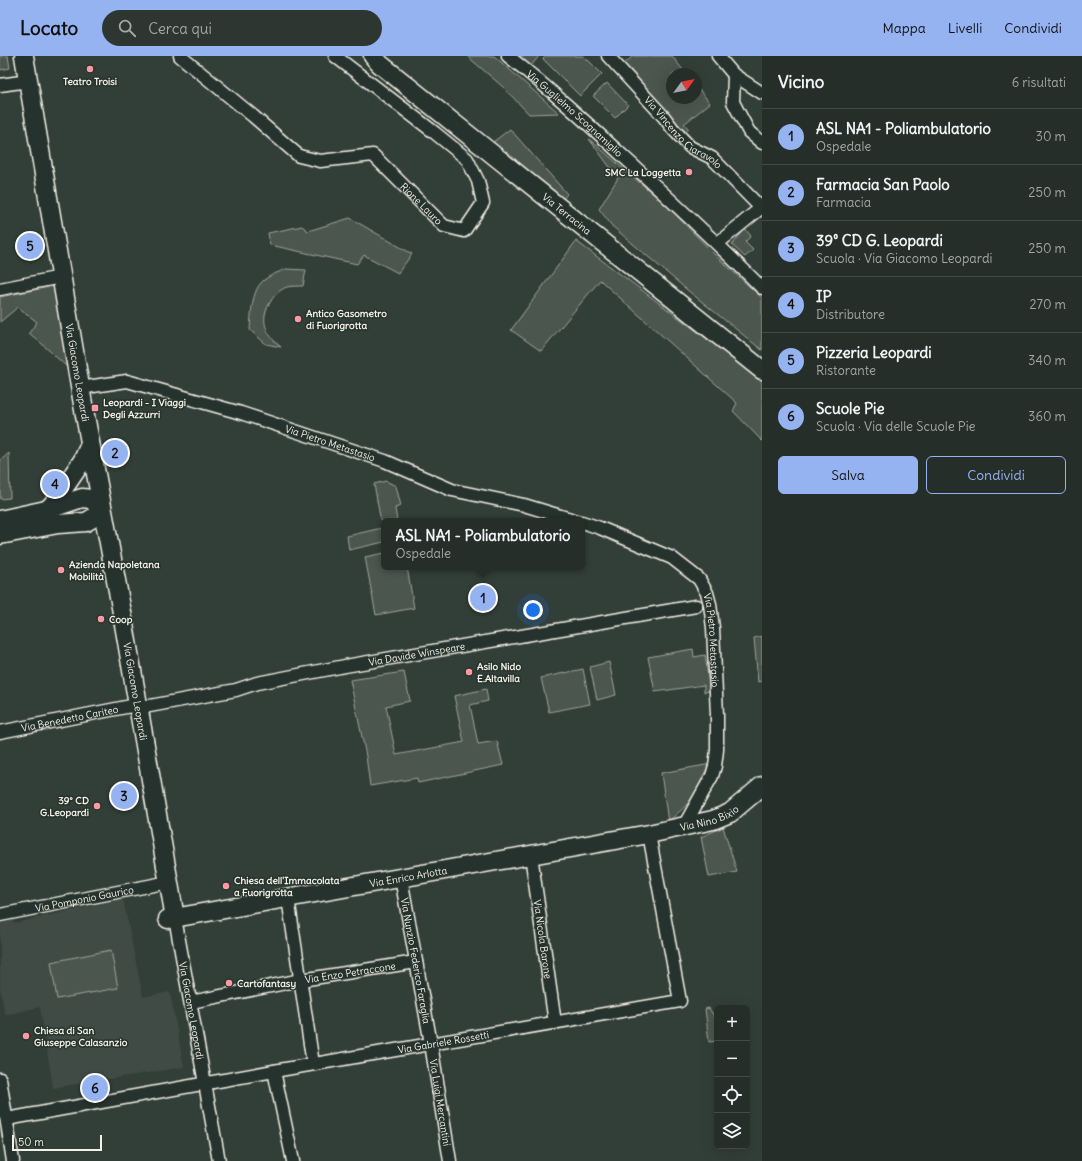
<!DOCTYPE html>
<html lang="it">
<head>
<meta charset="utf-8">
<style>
	:root { --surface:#262e2a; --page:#2e3632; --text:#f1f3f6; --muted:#a4a8a8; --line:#424a47; --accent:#95b2f1 }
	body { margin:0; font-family:Delius,sans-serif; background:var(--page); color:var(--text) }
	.controls { position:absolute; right:12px; bottom:12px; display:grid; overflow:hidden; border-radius:6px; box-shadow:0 4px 16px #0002 }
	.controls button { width:36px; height:36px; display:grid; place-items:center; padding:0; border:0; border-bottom:1px solid var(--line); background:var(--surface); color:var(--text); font:20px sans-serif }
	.compass { position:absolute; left:666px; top:12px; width:36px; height:36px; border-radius:50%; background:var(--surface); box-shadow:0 4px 16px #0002; rotate:57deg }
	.scale { position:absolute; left:12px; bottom:10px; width:90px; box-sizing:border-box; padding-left:4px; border:2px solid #f4f1e8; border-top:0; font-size:11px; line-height:14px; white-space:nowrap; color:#f4f1e8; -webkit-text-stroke:3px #26332d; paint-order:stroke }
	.you { position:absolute; left:533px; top:554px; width:14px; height:14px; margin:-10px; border:3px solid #fff; border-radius:50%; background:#1a73e8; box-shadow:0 0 0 6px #1a73e833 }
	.badge { display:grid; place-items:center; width:26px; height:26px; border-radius:50%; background:var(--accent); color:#111; font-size:13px; font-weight:700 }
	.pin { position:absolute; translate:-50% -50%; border:2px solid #fff; box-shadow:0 1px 4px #0006 }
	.popup { position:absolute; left:381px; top:462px; width:204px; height:52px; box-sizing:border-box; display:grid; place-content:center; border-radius:6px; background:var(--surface); filter:drop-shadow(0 1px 3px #0005); font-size:13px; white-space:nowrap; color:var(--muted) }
	.popup b { font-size:15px; color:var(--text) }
	.popup::after { content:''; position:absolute; left:50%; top:100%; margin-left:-8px; border:8px solid transparent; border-top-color:var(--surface) }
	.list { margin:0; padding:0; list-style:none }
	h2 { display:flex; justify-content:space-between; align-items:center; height:52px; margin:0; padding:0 16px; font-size:17px }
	h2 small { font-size:13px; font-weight:400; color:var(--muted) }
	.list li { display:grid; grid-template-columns:26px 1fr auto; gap:12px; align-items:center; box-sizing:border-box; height:56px; padding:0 16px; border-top:1px solid var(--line) }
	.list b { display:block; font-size:15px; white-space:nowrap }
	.list p { margin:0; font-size:13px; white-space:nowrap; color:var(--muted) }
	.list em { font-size:13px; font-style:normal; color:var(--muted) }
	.actions { display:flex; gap:8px; padding:12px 16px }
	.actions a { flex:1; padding:9px 0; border:1px solid var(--accent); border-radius:6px; text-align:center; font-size:14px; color:var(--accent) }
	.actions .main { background:var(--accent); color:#111 }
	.icon { flex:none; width:22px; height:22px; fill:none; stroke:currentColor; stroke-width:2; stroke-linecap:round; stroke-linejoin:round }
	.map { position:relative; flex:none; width:762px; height:1105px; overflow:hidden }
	header { display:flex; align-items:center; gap:24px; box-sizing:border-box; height:56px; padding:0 20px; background:var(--accent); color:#111 }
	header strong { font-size:19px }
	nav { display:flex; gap:22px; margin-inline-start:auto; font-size:14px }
	.search { width:280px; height:36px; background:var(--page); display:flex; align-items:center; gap:10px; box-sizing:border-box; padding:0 14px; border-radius:22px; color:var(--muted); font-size:15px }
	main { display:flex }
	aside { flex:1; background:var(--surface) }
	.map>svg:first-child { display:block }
	.built { fill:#404b44 }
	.green { fill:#4c564f; stroke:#a0a49c }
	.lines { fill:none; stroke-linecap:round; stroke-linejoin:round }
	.street-casing { stroke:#f4f1e8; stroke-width:15 }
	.secondary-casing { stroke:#f4f1e8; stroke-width:21 }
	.street { stroke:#26332d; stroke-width:12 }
	.secondary { stroke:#26332d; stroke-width:18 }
	.poi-dot { fill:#ff9aa2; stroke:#26332d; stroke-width:1.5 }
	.labels { text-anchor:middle; stroke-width:3; stroke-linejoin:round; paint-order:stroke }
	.poi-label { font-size:10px; font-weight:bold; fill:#f4f1e8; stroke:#26332d; text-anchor:start }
	.street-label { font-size:10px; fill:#f4f1e8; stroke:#26332d }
</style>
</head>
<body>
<header>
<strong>Locato</strong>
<div class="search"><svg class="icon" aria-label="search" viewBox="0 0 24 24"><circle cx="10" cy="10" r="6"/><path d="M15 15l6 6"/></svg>Cerca qui</div>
<nav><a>Mappa</a><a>Livelli</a><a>Condividi</a></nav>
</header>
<main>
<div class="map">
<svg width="762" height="1105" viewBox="0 0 762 1105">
	<rect width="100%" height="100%" fill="#323e38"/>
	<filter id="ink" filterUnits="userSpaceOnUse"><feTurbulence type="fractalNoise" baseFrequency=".025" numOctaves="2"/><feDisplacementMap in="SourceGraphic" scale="8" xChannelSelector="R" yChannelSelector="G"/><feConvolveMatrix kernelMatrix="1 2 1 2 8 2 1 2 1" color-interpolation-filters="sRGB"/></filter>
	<g filter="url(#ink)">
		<path class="built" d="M 123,843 L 143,941 L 170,936 L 184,1011 L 53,1032 L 40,951 L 5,959 L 0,932 L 0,867 L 13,863 L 14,867 Z"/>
		<g class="green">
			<path d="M 0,0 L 8,0 L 10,12 L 0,14 Z"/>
			<path d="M 467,0 L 494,0 L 559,57 L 529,58 L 503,31 Z"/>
			<path d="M 519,0 L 539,0 L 531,10 Z"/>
			<path d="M 546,0 L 584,0 L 602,18 L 580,40 L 543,3 Z"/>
			<path d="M 633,0 L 672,0 L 686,18 L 672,18 L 672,42 L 696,42 L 696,30 L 710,47 L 684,68 L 689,73 L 684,77 L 623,9 Z"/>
			<path d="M 607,27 L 628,49 L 615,62 L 593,40 Z"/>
			<path d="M 510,73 L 567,138 L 562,144 L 493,86 Z"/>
			<path d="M 589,83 L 666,149 L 716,200 L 762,242 L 762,294 L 686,233 L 612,170 L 599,153 L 618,122 Z"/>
			<path d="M 350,162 L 412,198 L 398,217 L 364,199 L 357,208 L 270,189 L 268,177 L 302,170 L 308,175 Z"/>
			<path d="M 745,173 L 751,180 L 745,186 L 753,194 L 745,201 L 732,189 Z"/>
			<path d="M 576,185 L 762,324 L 762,385 L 733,355 L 737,347 L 600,224 L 541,295 L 511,274 Z"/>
			<path d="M 286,213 L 306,214 L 303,230 C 298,230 292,230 287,231 C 281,233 274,239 271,245 C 259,263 265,278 281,291 L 266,288 L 250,274 C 251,260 251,234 264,224 C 270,219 279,216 286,213 Z"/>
			<path d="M 54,230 L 68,312 L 41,287 L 29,277 L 37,266 L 18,251 L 0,266 L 0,241 Z"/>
			<path d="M 9,397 L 10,442 L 0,443 L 0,405 Z"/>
			<path d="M 386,425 L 396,430 L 401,450 L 395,452 L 397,465 L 384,465 L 384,486 L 349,494 L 347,480 L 382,472 L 374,428 Z"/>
			<path d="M 384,497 L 384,511 L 407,511 L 414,552 L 376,559 L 365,501 Z"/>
			<path d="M 762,580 L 762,625 L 758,626 L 754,582 Z"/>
			<path d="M 693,593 L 694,601 L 705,599 L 710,635 L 704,636 L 704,629 L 655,636 L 648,601 Z"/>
			<path d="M 609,606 L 616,639 L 597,644 L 590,611 Z"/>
			<path d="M 583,613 L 590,648 L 549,656 L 541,622 Z"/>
			<path d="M 404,616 L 410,645 L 386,650 L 396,699 L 464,686 L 454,640 L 486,633 L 488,645 L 470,649 L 478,688 L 497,685 L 503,709 L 418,727 L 417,722 L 370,730 L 366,700 L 350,624 Z"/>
			<path d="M 711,708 C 702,716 702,728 695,738 C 689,749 677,757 668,766 L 661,717 Z"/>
			<path d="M 723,771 L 737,816 L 709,821 L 701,781 Z"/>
			<path d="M 111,894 L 118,932 L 57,943 L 51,906 Z"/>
			<path d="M 709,952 L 717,965 L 717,985 L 709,986 L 705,953 Z"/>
		</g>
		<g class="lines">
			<g class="street-casing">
				<g id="street">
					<path id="s1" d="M 180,0 L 253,60 L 299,100 L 320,105 L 373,99 L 444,170 L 464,175 L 483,147 L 478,125 L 467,103 L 435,77 L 335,0"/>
					<path id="s2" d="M 508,0 C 549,32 587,67 625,102 C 671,144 717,187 762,232"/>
					<path id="s3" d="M 608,0 L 664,61 L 673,73 L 690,91 L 712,102 L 761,152"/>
					<path d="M 718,0 L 734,19 L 762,37"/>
					<path d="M 734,19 L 733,46 L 749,76 L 762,87"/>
					<path d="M 0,29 L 28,25"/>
					<path d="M 718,187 L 762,151"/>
					<path d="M 0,233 L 61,221"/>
					<path id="s4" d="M 80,332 L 127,325 L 241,357 L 385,405 L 452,434 L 524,449 L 577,465"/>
					<path id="s5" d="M 582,466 L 600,472 L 672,502 L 699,523 L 707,537 L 710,548 L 713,572 L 717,659 L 717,694 L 715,710 L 712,720 L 684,770"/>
					<path id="s6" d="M 0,676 L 131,650 L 139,652 L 236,634 L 257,627 L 345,610 L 696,550"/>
					<path id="s7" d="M 531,799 L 555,967"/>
					<path id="s8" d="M 401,822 L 431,988 L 450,1105"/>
					<path d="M 288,842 L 313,1008"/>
					<path id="s9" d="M 0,859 L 169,826"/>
					<path id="s10" d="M 175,862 L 219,1105"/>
					<path id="s11" d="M 191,946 L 301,924 L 416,906"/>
					<path d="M 274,1015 L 293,1105"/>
					<path d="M 0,1023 L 13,1105"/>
					<path id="s12" d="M 7,1063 L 274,1015 L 680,945 L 649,778"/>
				</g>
			</g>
			<g class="secondary-casing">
				<g id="secondary">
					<path id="s13" d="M 24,0 L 84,354 L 121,551 L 175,862"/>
					<path id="s14" d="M 373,0 L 380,8 L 762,314"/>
					<path d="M 47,454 L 53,448 L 83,404 L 90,388"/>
					<path d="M 0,464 L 46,454 L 82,442 L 91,443 L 102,453"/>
					<path d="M 0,479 L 58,468 L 86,466 L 93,462 L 102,453"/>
					<path id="s15" d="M 168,863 L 649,778 L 713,764 L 730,757 L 762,730"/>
				</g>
			</g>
			<use href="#street" class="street"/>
			<use href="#secondary" class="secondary"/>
		</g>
	</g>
	<g class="poi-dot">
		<circle cx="90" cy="13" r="4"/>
		<circle cx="689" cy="116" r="4"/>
		<circle cx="298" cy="263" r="4"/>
		<rect x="91" y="348" width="8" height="8" rx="2"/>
		<circle cx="61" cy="514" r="4"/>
		<circle cx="101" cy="563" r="4"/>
		<circle cx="469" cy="616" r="4"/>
		<circle cx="97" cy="750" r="4"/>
		<circle cx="226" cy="830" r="4"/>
		<circle cx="229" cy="927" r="4"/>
		<circle cx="26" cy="980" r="4"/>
	</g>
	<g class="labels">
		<g class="poi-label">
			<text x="90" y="29" text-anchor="middle">Teatro Troisi</text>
			<text x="681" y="120" text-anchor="end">SMC La Loggetta</text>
			<text x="306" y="261">Antico Gasometro<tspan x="306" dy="12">di Fuorigrotta</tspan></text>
			<text x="103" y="350">Leopardi - I Viaggi<tspan x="103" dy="12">Degli Azzurri</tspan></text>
			<text x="69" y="512">Azienda Napoletana<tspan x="69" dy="12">Mobilità</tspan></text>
			<text x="109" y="567">Coop</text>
			<text x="477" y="614">Asilo Nido<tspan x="477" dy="12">E.Altavilla</tspan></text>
			<text x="89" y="748" text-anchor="end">39° CD<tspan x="89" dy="12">G.Leopardi</tspan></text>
			<text x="234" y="828">Chiesa dell'Immacolata<tspan x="234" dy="12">a Fuorigrotta</tspan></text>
			<text x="237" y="931">Cartofantasy</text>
			<text x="34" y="978">Chiesa di San<tspan x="34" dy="12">Giuseppe Calasanzio</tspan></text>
		</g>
		<g class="street-label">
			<text dy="4" stroke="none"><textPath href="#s2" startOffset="88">Via Guglielmo Scognamiglio</textPath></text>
			<text dy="4" stroke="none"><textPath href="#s3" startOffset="108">Via Vincenzo Ciaravolo</textPath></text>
			<text dy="4" stroke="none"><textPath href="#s1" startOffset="299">Rione Lauro</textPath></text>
			<text dy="4" stroke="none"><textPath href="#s14" startOffset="250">Via Terracina</textPath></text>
			<text dy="4" stroke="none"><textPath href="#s13" startOffset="321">Via Giacomo Leopardi</textPath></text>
			<text dy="4" stroke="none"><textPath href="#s4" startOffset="260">Via Pietro Metastasio</textPath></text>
			<text dy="4" stroke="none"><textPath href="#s5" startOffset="195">Via Pietro Metastasio</textPath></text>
			<text dy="4" stroke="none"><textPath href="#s6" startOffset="425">Via Davide Winspeare</textPath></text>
			<text dy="4" stroke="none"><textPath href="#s13" startOffset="645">Via Giacomo Leopardi</textPath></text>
			<text dy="4" stroke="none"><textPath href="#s6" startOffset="71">Via Benedetto Cariteo</textPath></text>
			<text dy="4" stroke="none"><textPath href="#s15" startOffset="551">Via Nino Bixio</textPath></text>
			<text dy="4" stroke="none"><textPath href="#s15" startOffset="244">Via Enrico Arlotta</textPath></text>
			<text dy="4" stroke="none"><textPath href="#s9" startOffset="86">Via Pomponio Gaurico</textPath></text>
			<text dy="4" stroke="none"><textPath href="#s7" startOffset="85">Via Nicola Barone</textPath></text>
			<text dy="4" stroke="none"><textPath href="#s8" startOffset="84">Via Nunzio Federico Faraglia</textPath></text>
			<text dy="4" stroke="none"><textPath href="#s11" startOffset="162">Via Enzo Petraccone</textPath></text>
			<text dy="4" stroke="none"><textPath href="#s10" startOffset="94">Via Giacomo Leopardi</textPath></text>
			<text dy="4" stroke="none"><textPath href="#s12" startOffset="443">Via Gabriele Rossetti</textPath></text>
			<text dy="4" stroke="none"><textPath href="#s8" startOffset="228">Via Luigi Mercantini</textPath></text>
		</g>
	</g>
</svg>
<div class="controls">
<button>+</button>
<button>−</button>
<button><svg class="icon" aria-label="locate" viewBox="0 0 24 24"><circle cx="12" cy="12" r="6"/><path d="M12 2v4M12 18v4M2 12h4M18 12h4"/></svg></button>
<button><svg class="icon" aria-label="layers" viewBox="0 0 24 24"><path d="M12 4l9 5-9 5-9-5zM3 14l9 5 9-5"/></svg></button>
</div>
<svg class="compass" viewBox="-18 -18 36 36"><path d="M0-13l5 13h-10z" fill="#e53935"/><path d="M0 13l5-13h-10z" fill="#a4a8a8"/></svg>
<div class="scale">50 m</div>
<div class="you"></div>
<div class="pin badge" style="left:483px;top:542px">1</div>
<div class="popup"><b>ASL NA1 - Poliambulatorio</b>Ospedale</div>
<div class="pin badge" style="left:115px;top:397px">2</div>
<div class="pin badge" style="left:124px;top:740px">3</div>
<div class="pin badge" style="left:55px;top:428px">4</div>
<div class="pin badge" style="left:30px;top:190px">5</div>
<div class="pin badge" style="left:95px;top:1032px">6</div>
</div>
<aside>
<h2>Vicino<small>6 risultati</small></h2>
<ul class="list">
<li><span class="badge">1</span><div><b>ASL NA1 - Poliambulatorio</b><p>Ospedale</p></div><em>30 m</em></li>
<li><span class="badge">2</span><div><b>Farmacia San Paolo</b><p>Farmacia</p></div><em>250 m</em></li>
<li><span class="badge">3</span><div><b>39° CD G. Leopardi</b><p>Scuola · Via Giacomo Leopardi</p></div><em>250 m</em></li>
<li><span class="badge">4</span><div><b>IP</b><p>Distributore</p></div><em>270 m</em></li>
<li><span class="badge">5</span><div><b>Pizzeria Leopardi</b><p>Ristorante</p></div><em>340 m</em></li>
<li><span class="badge">6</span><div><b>Scuole Pie</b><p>Scuola · Via delle Scuole Pie</p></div><em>360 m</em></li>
</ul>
<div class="actions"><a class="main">Salva</a><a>Condividi</a></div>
</aside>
</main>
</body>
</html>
